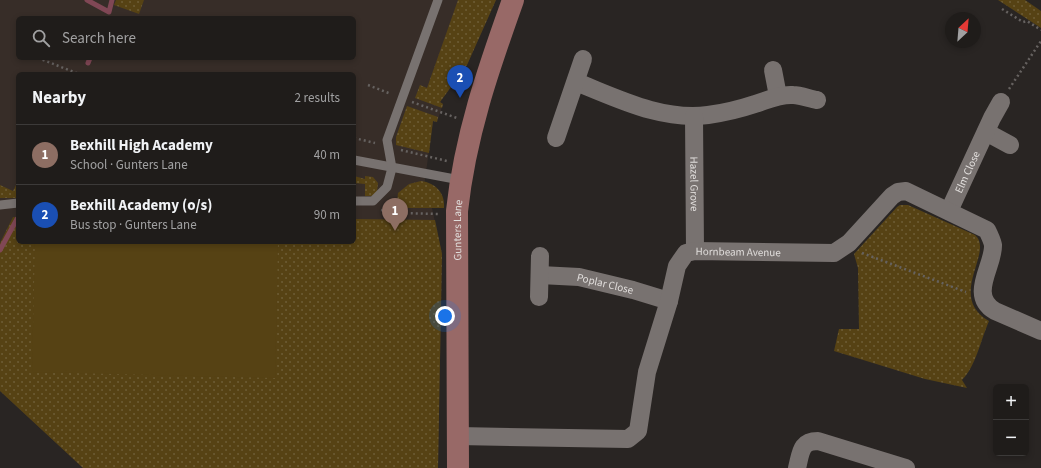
<!DOCTYPE html>
<html lang="en">
<head>
<meta charset="utf-8">
<style>
	:root { --surface:#1f1c1a; --page:#272523; --text:#f1f3f6; --muted:#a1a1a2; --line:#3c3a39; --accent:#0b8043 }
	body { margin:0; font-family:"Source Sans 3",sans-serif; background:var(--page); color:var(--text) }
	.controls { position:absolute; right:12px; bottom:12px; display:grid; overflow:hidden; border-radius:6px; box-shadow:0 2px 6px #0003 }
	.controls button { width:36px; height:36px; display:grid; place-items:center; padding:0; border:0; border-bottom:1px solid var(--line); background:var(--surface); color:var(--text); font:20px sans-serif }
	.compass { position:absolute; left:945px; top:12px; width:36px; height:36px; border-radius:50%; background:var(--surface); box-shadow:0 2px 6px #0003; rotate:26deg }
	.you { position:absolute; left:445px; top:316px; width:14px; height:14px; margin:-10px; border:3px solid #fff; border-radius:50%; background:#1a73e8; box-shadow:0 0 0 6px #1a73e833 }
	.badge { display:grid; place-items:center; width:26px; height:26px; border-radius:50%; background:var(--accent); color:#fff; font-size:13px; font-weight:700 }
	.pin { position:absolute; translate:-50% -33px; filter:drop-shadow(0 1px 2px #0008) }
	.pin::after { content:''; position:absolute; top:21px; width:14px; height:12px; background:inherit; clip-path:polygon(0 0,100% 0,50% 100%) }
	.list { margin:0; padding:0; list-style:none }
	h2 { display:flex; justify-content:space-between; align-items:center; height:52px; margin:0; padding:0 16px; font-size:17px }
	h2 small { font-size:13px; font-weight:400; color:var(--muted) }
	.list li { display:grid; grid-template-columns:26px 1fr auto; gap:12px; align-items:center; box-sizing:border-box; height:60px; padding:0 16px; border-top:1px solid var(--line) }
	.list b { display:block; font-size:15px; white-space:nowrap }
	.list p { margin:0; font-size:13px; white-space:nowrap; color:var(--muted) }
	.list em { font-size:13px; font-style:normal; color:var(--muted) }
	.icon { flex:none; width:22px; height:22px; fill:none; stroke:currentColor; stroke-width:2; stroke-linecap:round; stroke-linejoin:round }
	.map { position:relative; flex:none; width:1041px; height:468px; overflow:hidden }
	.search { position:absolute; background:var(--surface); box-shadow:0 2px 6px #0003; left:16px; top:16px; width:340px; height:44px; display:flex; align-items:center; gap:10px; box-sizing:border-box; padding:0 14px; border-radius:6px; color:var(--muted); font-size:15px }
	.panel { position:absolute; background:var(--surface); box-shadow:0 2px 6px #0003; left:16px; top:72px; width:340px; height:172px; border-radius:6px }
	.map>svg:first-child { display:block }
	.built { fill:#372d28; fill-rule:evenodd }
	.green { fill:url(#green-dots) }
	.pitch { fill:#564214 }
	.lines { fill:none; stroke-linecap:round; stroke-linejoin:round }
	.stream { stroke:#804755; stroke-width:5 }
	.path { stroke:#666260; stroke-width:2.5; stroke-dasharray:2 3; stroke-linecap:butt }
	.lane { stroke:#787270; stroke-width:9 }
	.street { stroke:#787270; stroke-width:18 }
	.secondary { stroke:#986967; stroke-width:22 }
	.labels { text-anchor:middle; stroke-width:4; stroke-linejoin:round; paint-order:stroke }
	.street-label { font-size:11px; fill:#e0dddb; stroke:#201c1a }
</style>
</head>
<body>
<div class="map">
<svg width="1041" height="468" viewBox="0 0 1041 468">
	<defs>
		<pattern id="green-dots" width="8" height="8" patternUnits="userSpaceOnUse"><rect width="8" height="8" fill="#564214"/><path d="M2 2h.1M6 6h.1" fill="none" stroke="#6e5d36" stroke-width="1.8" stroke-linecap="round"/></pattern>
	</defs>
	<rect width="100%" height="100%" fill="#292523"/>
	<path class="built" d="M 0,0 L 496,0 L 467,65 L 440,102 L 443,104 L 437,122 L 433,121 L 424,187 L 428,190 L 442,254 L 438,468 L 83,468 L 0,391 ZM 18,18 L 354,18 L 354,58 L 18,58 ZM 18,74 L 354,74 L 354,242 L 18,242 Z"/>
	<g class="green">
		<path d="M 116,0 L 144,0 L 139,14 L 114,5 Z"/>
		<path d="M 458,0 L 496,0 L 467,65 L 440,102 L 443,104 L 442,108 L 415,98 L 420,85 L 427,88 Z"/>
		<path d="M 998,0 L 1025,0 L 1041,11 L 1041,28 Z"/>
		<path d="M 407,106 L 438,117 L 437,122 L 433,121 L 429,153 L 396,145 L 396,137 Z"/>
		<path d="M 354,176 L 365,179 L 365,176 L 373,177 L 378,183 L 377,192 L 372,196 L 365,196 L 365,184 L 354,183 Z"/>
		<path d="M 18,181 L 18,198 L 0,198 L 0,185 L 13,191 Z"/>
		<path d="M 421,181 C 436,183 445,193 444,208 L 401,208 L 397,203 L 398,193 L 409,184 Z"/>
		<path d="M 908,205 L 975,235 C 995,252 946,296 989,321 C 981,339 976,366 962,380 L 967,388 L 925,379 L 834,351 L 839,329 L 859,329 L 858,268 L 854,254 L 897,207 L 900,205 Z"/>
		<path d="M 13,217 L 18,217 L 18,242 L 354,242 L 354,219 L 435,220 L 442,254 L 438,468 L 83,468 L 0,391 L 0,243 Z"/>
	</g>
	<path class="pitch" d="M 35,242 L 278,242 L 275,378 L 32,372 Z"/>
	<g class="lines">
		<g class="stream">
			<path d="M 87,0 L 109,12 L 112,0"/>
			<path d="M 88,63 L 90,58"/>
			<path d="M 0,250 L 17,219"/>
		</g>
		<g class="path">
			<path d="M 1002,9 L 1023,22 L 1027,21 L 1041,30"/>
			<path d="M 38,58 L 79,74"/>
			<path d="M 368,85 L 391,94"/>
			<path d="M 1009,89 L 1041,41"/>
			<path d="M 412,102 L 457,118"/>
			<path d="M 354,138 L 375,143"/>
			<path d="M 401,150 L 447,161"/>
			<path d="M 381,210 L 400,213 L 438,214"/>
			<path d="M 862,253 L 966,292"/>
		</g>
		<g class="lane">
			<path d="M 354,160 L 460,180"/>
			<path d="M 354,201 L 373,201 L 387,187 L 392,168 L 387,140 L 438,0"/>
			<path d="M 0,205 L 18,203"/>
		</g>
		<g class="street">
			<path d="M 773,70 L 778,96"/>
			<path d="M 576,82 C 617,98 661,121 708,115 C 723,113 740,109 755,104 C 768,100 780,94 793,95 C 801,95 810,99 817,100"/>
			<path id="s1" d="M 694,116 L 695,251"/>
			<path d="M 986,132 L 1010,145"/>
			<path d="M 556,138 L 583,59"/>
			<path id="s2" d="M 949,211 L 992,118 L 1001,102"/>
			<path id="s3" d="M 540,275 L 579,277 L 633,290 L 669,301"/>
			<path d="M 539,297 L 540,256"/>
			<path id="s4" d="M 458,436 L 628,439 L 638,431 L 647,372 L 669,301 L 677,266 L 686,253 L 695,251 L 834,253 L 849,243 L 892,196 L 898,192 L 906,191 L 987,230 C 989,234 992,240 993,245 C 994,266 968,295 995,311 L 1041,331"/>
			<path d="M 797,468 C 801,453 800,441 818,441 L 906,468"/>
		</g>
		<path class="secondary" id="s5" d="M 458,468 L 457,211 C 465,136 488,70 513,0"/>
	</g>
	<g class="labels">
		<g class="street-label">
			<text dy="4" stroke="none"><textPath href="#s2" startOffset="43">Elm Close</textPath></text>
			<text dy="4" stroke="none"><textPath href="#s1" startOffset="68">Hazel Grove</textPath></text>
			<text dy="4" stroke="none"><textPath href="#s5" startOffset="238">Gunters Lane</textPath></text>
			<text dy="4" stroke="none"><textPath href="#s4" startOffset="421">Hornbeam Avenue</textPath></text>
			<text dy="4" stroke="none"><textPath href="#s3" startOffset="66">Poplar Close</textPath></text>
		</g>
	</g>
</svg>
<div class="controls">
<button>+</button>
<button>−</button>
</div>
<svg class="compass" viewBox="-18 -18 36 36"><path d="M0-13l5 13h-10z" fill="#e53935"/><path d="M0 13l5-13h-10z" fill="#a1a1a2"/></svg>
<div class="you"></div>
<div class="pin badge" style="left:395px;top:231px;background:#8d6e63">1</div>
<div class="pin badge" style="left:460px;top:98px;background:#1a4fb4">2</div>
<div class="search"><svg class="icon" aria-label="search" viewBox="0 0 24 24"><circle cx="10" cy="10" r="6"/><path d="M15 15l6 6"/></svg>Search here</div>
<section class="panel">
<h2>Nearby<small>2 results</small></h2>
<ul class="list">
<li><span class="badge" style="background:#8d6e63">1</span><div><b>Bexhill High Academy</b><p>School · Gunters Lane</p></div><em>40 m</em></li>
<li><span class="badge" style="background:#1a4fb4">2</span><div><b>Bexhill Academy (o/s)</b><p>Bus stop · Gunters Lane</p></div><em>90 m</em></li>
</ul>
</section>
</div>
</body>
</html>
